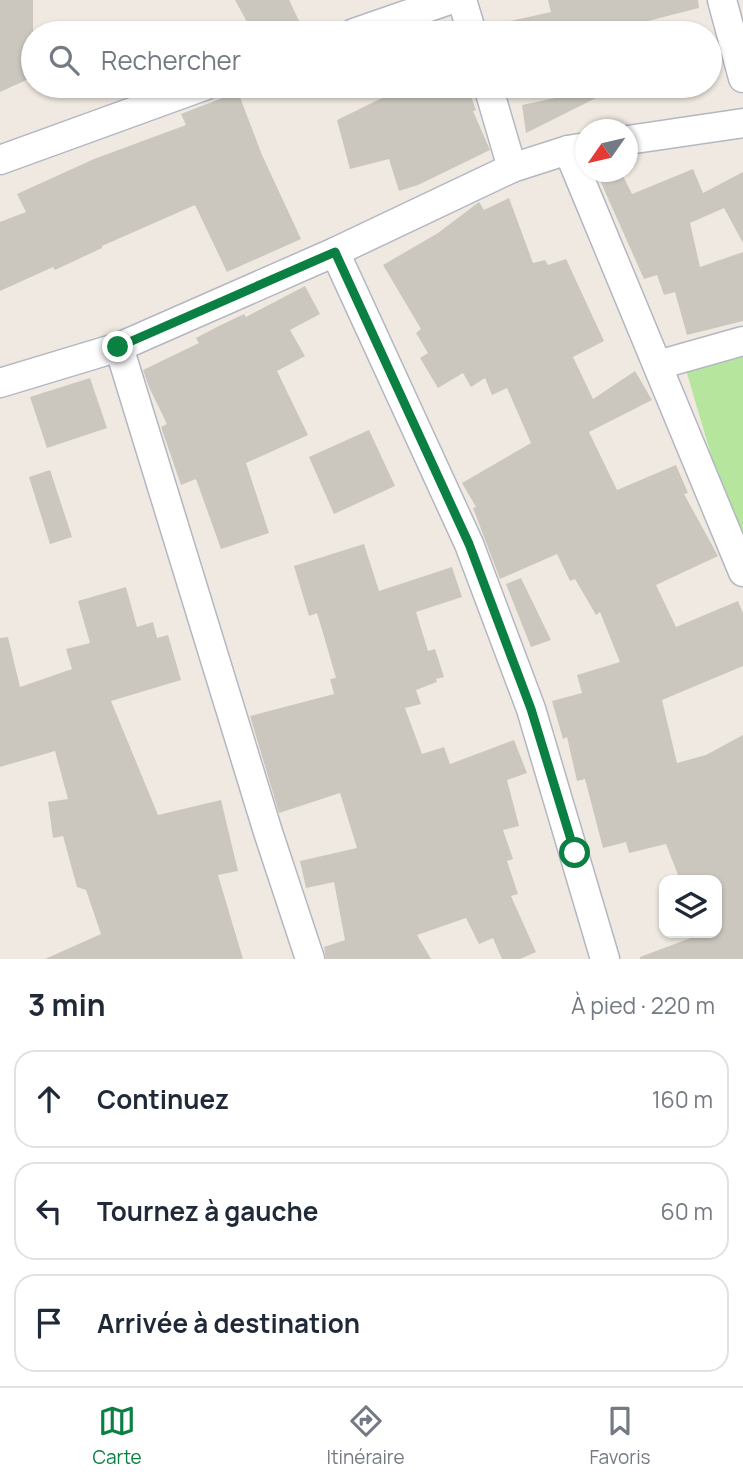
<!DOCTYPE html>
<html lang="fr">
<head>
<meta charset="utf-8">
<style>
	:root { --surface:#fff; --page:#f6f6f7; --text:#1f2937; --muted:#747a83; --line:#e0e1e3; --accent:#0b8043 }
	body { margin:0; font-family:Manrope,sans-serif; background:var(--page); color:var(--text) }
	.controls { position:absolute; right:21px; bottom:21px; display:grid; overflow:hidden; border-radius:14px; box-shadow:0 2px 5px #0004 }
	.controls button { width:63px; height:63px; display:grid; place-items:center; padding:0; border:0; border-bottom:2px solid var(--line); background:var(--surface); color:var(--text); font:35px sans-serif }
	.compass { position:absolute; left:575px; top:119px; width:63px; height:63px; border-radius:50%; background:var(--surface); box-shadow:0 2px 5px #0004; rotate:236deg }
	.stop { position:absolute; width:21px; height:21px; margin:-16px; border:5px solid #0b8043; border-radius:50%; background:#fff }
	.stop.end { background:#0b8043; border-color:#fff; box-shadow:0 2px 7px #0008 }
	.list { margin:0; padding:0; list-style:none }
	h2 { display:flex; justify-content:space-between; align-items:center; height:91px; margin:0; padding:0 28px; font-size:30px }
	h2 small { font-size:23px; font-weight:400; color:var(--muted) }
	.list li { display:grid; grid-template-columns:46px 1fr auto; gap:21px; align-items:center; box-sizing:border-box; height:98px; margin:0 14px 14px; padding:0 14px; border:2px solid var(--line); border-radius:21px }
	.list b { display:block; font-size:26px; white-space:nowrap }
	.list em { font-size:23px; font-style:normal; color:var(--muted) }
	.icon { flex:none; width:38px; height:38px; fill:none; stroke:currentColor; stroke-width:2; stroke-linecap:round; stroke-linejoin:round }
	.map { position:relative; flex:none; width:743px; height:959px; overflow:hidden }
	.search { position:absolute; background:var(--surface); box-shadow:0 2px 5px #0004; left:21px; right:21px; top:21px; height:77px; display:flex; align-items:center; gap:18px; box-sizing:border-box; padding:0 24px; border-radius:38px; color:var(--muted); font-size:26px }
	.sheet { height:427px; background:var(--surface) }
	nav { display:flex; justify-content:space-around; align-items:center; box-sizing:border-box; height:98px; border-top:2px solid var(--line); background:var(--surface); font-size:19px; color:var(--muted) }
	nav a { display:grid; justify-items:center; gap:4px }
	nav .on { color:var(--accent) }
	.map>svg:first-child { display:block }
	.green { fill:#b6e59e }
	.building { fill:#cbc7bf }
	.lines { fill:none; stroke-linecap:round; stroke-linejoin:round }
	.minor-casing { stroke:#b4b7c1; stroke-width:31 }
	.minor { stroke:#fff; stroke-width:28 }
	.route { stroke:#0b8043; stroke-width:9 }
</style>
</head>
<body>
<div class="map">
<svg width="743" height="959" viewBox="0 0 743 959">
	<rect width="100%" height="100%" fill="#efe9e1"/>
	<path class="green" d="M 743,353 L 743,556 L 741,557 L 686,370 Z"/>
	<g class="building">
		<path d="M 0,0 L 33,0 L 33,77 L 0,92 Z"/>
		<path d="M 235,0 L 289,0 L 302,27 L 289,33 L 253,33 Z"/>
		<path d="M 548,0 L 698,0 L 699,8 L 636,24 L 639,33 L 498,33 L 497,24 L 551,12 Z"/>
		<path d="M 417,86 L 467,86 L 476,110 L 473,111 L 490,150 L 418,185 L 399,191 L 389,159 L 350,169 L 337,120 L 380,99 Z"/>
		<path d="M 598,89 L 600,96 L 526,133 L 522,105 Z"/>
		<path d="M 238,92 L 262,155 L 301,239 L 227,272 L 195,205 L 102,246 L 102,248 L 55,270 L 53,267 L 0,291 L 0,222 L 26,212 L 17,194 L 94,159 L 186,125 L 181,114 Z"/>
		<path d="M 693,169 L 703,193 L 743,172 L 743,243 L 724,208 L 690,223 L 700,267 L 743,252 L 743,321 L 687,335 L 675,292 L 664,295 L 657,275 L 644,279 L 599,178 L 613,172 L 621,172 L 632,194 Z"/>
		<path d="M 509,198 L 533,263 L 545,260 L 548,265 L 566,259 L 604,341 L 573,357 L 593,399 L 635,371 L 652,400 L 589,432 L 617,490 L 676,465 L 688,493 L 684,494 L 718,556 L 656,585 L 676,627 L 738,601 L 743,613 L 743,666 L 662,700 L 677,763 L 706,755 L 743,735 L 743,959 L 640,959 L 640,957 L 704,933 L 717,933 L 717,880 L 680,880 L 666,844 L 629,853 L 626,842 L 603,848 L 585,779 L 577,781 L 567,737 L 563,739 L 552,701 L 582,693 L 577,675 L 620,662 L 600,612 L 596,615 L 575,579 L 570,581 L 557,554 L 500,579 L 473,508 L 476,507 L 462,483 L 531,443 L 507,388 L 492,395 L 485,378 L 471,387 L 463,373 L 438,388 L 420,358 L 428,353 L 416,333 L 421,329 L 383,265 L 438,233 L 479,202 L 484,210 Z"/>
		<path d="M 305,286 L 320,314 L 290,330 L 305,356 L 277,371 L 308,435 L 246,463 L 269,533 L 221,549 L 196,479 L 181,485 L 161,427 L 167,424 L 149,387 L 143,370 L 199,343 L 196,338 L 219,326 L 244,314 L 246,317 Z"/>
		<path d="M 90,378 L 107,428 L 47,448 L 30,397 Z"/>
		<path d="M 369,430 L 395,486 L 334,514 L 309,457 Z"/>
		<path d="M 50,470 L 72,537 L 50,544 L 29,477 Z"/>
		<path d="M 364,544 L 379,591 L 452,567 L 462,597 L 416,612 L 428,651 L 435,649 L 444,677 L 436,679 L 437,682 L 416,690 L 421,704 L 405,708 L 422,754 L 444,747 L 450,764 L 514,740 L 527,773 L 507,780 L 519,826 L 503,830 L 513,859 L 507,861 L 518,894 L 511,896 L 536,952 L 520,959 L 502,959 L 493,938 L 479,944 L 466,918 L 417,935 L 431,959 L 326,959 L 324,947 L 345,940 L 334,882 L 306,888 L 300,861 L 357,848 L 340,793 L 279,813 L 250,716 L 334,694 L 330,679 L 336,678 L 323,633 L 317,613 L 309,616 L 294,566 Z"/>
		<path d="M 521,578 L 551,640 L 531,647 L 506,584 Z"/>
		<path d="M 126,587 L 137,627 L 153,622 L 157,638 L 168,635 L 181,680 L 111,701 L 158,815 L 221,800 L 238,871 L 218,875 L 243,959 L 45,959 L 101,934 L 86,890 L 77,887 L 63,836 L 53,838 L 48,802 L 68,799 L 55,751 L 0,767 L 0,638 L 8,637 L 20,687 L 72,669 L 66,649 L 90,643 L 78,601 Z"/>
	</g>
	<g class="lines">
		<g class="minor-casing">
			<g id="minor">
				<path d="M 462,0 L 472,33"/>
				<path d="M 722,0 L 743,78"/>
				<path d="M 354,33 L 449,0"/>
				<path d="M 488,86 L 512,168"/>
				<path d="M 628,140 L 743,123"/>
				<path d="M 568,150 L 743,572"/>
				<path d="M 0,160 L 204,86"/>
				<path d="M 335,252 L 469,544 L 531,709 L 605,959"/>
				<path d="M 119,347 L 268,832 L 310,959"/>
				<path d="M 658,365 L 743,341"/>
				<path d="M 0,383 L 119,347 L 335,252 L 512,168 L 568,150 L 586,147"/>
			</g>
		</g>
		<use href="#minor" class="minor"/>
	</g>
	<g class="lines">
		<path class="route" d="M 118,347 L 335,252 L 469,544 L 531,709 L 575,853"/>
	</g>
</svg>
<div class="controls">
<button><svg class="icon" aria-label="layers" viewBox="0 0 24 24"><path d="M12 4l9 5-9 5-9-5zM3 14l9 5 9-5"/></svg></button>
</div>
<svg class="compass" viewBox="-18 -18 36 36"><path d="M0-13l5 13h-10z" fill="#e53935"/><path d="M0 13l5-13h-10z" fill="#747a83"/></svg>
<div class="stop" style="left:575px;top:853px"></div>
<div class="stop end" style="left:118px;top:347px"></div>
<div class="search"><svg class="icon" aria-label="search" viewBox="0 0 24 24"><circle cx="10" cy="10" r="6"/><path d="M15 15l6 6"/></svg>Rechercher</div>
</div>
<section class="sheet">
<h2>3 min<small>À pied · 220 m</small></h2>
<ul class="list">
<li><svg class="icon" aria-label="ahead" viewBox="0 0 24 24"><path d="M12 20V5M6 11l6-6 6 6"/></svg><div><b>Continuez</b></div><em>160 m</em></li>
<li><svg class="icon" aria-label="left" viewBox="0 0 24 24"><path d="M17 20v-9H6M10 6l-5 5 5 5"/></svg><div><b>Tournez à gauche</b></div><em>60 m</em></li>
<li><svg class="icon" aria-label="arrive" viewBox="0 0 24 24"><path d="M6 21V4h12l-3 4 3 4H6"/></svg><div><b>Arrivée à destination</b></div></li>
</ul>
</section>
<nav>
<a class="on"><svg class="icon" aria-label="map" viewBox="0 0 24 24"><path d="M3 6l6-2 6 2 6-2v14l-6 2-6-2-6 2zM9 4v14M15 6v14"/></svg>Carte</a>
<a><svg class="icon" aria-label="directions" viewBox="0 0 24 24"><path d="M12 3l9 9-9 9-9-9zM9 14v-3h6M13 9l2 2-2 2"/></svg>Itinéraire</a>
<a><svg class="icon" aria-label="saved" viewBox="0 0 24 24"><path d="M7 4h10v16l-5-4-5 4z"/></svg>Favoris</a>
</nav>
</body>
</html>
